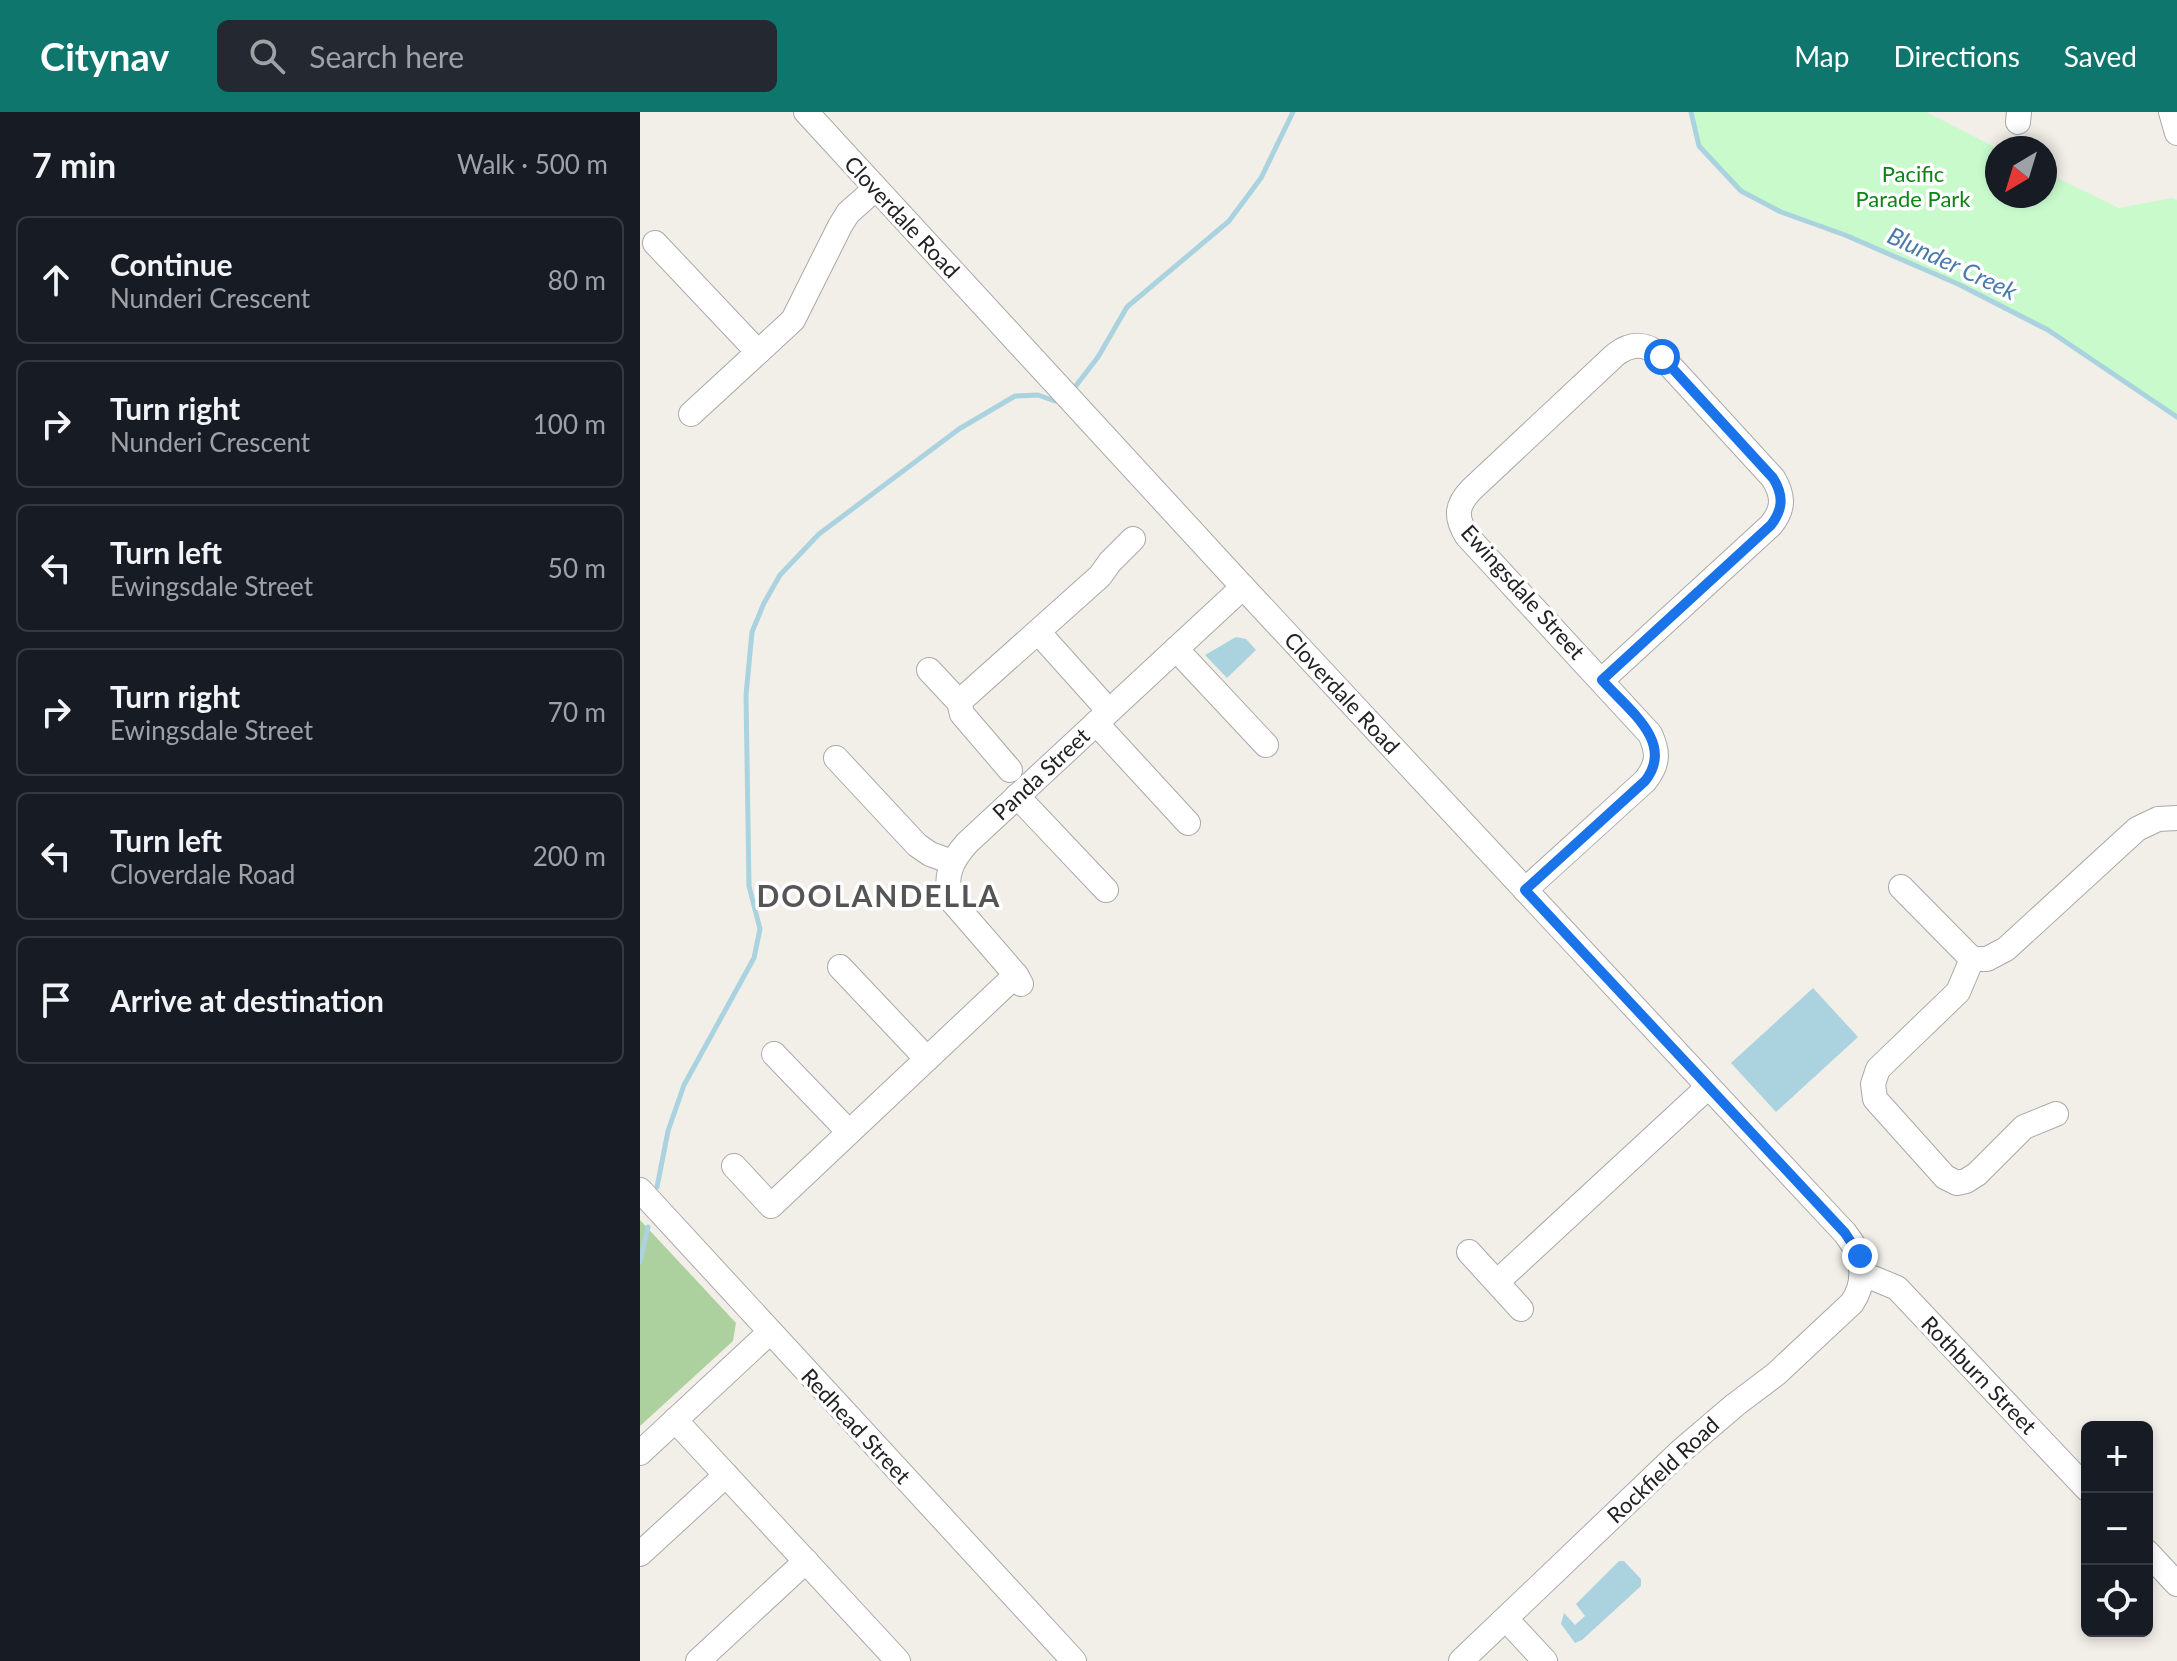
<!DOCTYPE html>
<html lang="en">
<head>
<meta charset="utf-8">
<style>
	:root { --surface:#171b24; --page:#242831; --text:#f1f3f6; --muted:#9ea1a6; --line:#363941; --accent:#0f766e }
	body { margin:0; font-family:Lato,sans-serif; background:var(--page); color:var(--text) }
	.controls { position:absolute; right:24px; bottom:24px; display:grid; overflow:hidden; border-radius:12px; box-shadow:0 4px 12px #0003 }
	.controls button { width:72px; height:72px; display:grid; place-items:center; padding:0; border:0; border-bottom:2px solid var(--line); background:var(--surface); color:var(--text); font:40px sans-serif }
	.compass { position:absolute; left:1345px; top:24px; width:72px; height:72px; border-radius:50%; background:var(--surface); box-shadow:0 4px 12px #0003; rotate:218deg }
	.stop { position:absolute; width:24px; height:24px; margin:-18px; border:6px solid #1a73e8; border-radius:50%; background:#fff }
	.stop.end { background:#1a73e8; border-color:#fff; box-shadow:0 2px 8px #0008 }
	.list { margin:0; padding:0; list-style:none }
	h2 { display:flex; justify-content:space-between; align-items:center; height:104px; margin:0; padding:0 32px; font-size:34px }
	h2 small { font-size:26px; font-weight:400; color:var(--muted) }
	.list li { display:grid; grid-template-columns:52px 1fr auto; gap:24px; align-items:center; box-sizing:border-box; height:128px; margin:0 16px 16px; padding:0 16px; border:2px solid var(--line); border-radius:12px }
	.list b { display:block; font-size:30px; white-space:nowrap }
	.list p { margin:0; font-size:26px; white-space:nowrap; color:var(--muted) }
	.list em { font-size:26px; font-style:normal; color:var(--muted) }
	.icon { flex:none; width:44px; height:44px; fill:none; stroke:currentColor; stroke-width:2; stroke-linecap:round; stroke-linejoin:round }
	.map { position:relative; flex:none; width:1537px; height:1549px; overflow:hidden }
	header { display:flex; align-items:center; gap:48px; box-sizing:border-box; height:112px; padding:0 40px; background:var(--accent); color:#fff }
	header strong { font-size:38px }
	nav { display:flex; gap:44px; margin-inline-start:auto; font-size:28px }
	.search { width:560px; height:72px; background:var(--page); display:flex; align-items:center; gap:20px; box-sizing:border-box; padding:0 28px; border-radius:12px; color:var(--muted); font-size:30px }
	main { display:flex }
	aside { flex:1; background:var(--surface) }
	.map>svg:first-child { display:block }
	.forest { fill:#add19e }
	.park { fill:#c8facc }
	.water { fill:#aad3df }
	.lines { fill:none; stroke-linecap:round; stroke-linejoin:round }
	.stream { stroke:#aad3df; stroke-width:5 }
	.minor-casing { stroke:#a9a9a9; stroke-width:26 }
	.minor { stroke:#fff; stroke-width:24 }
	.route { stroke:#1a73e8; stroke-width:10 }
	.labels { text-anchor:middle; stroke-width:7; stroke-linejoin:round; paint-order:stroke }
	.park-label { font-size:22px; fill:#0c8416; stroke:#fff }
	.street-label { font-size:22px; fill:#222; stroke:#fff }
	.water-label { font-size:24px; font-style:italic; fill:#4a7aab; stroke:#fff }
	.district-label { font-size:30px; font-weight:bold; letter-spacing:2px; fill:#555; stroke:#fff }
</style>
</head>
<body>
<header>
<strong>Citynav</strong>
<div class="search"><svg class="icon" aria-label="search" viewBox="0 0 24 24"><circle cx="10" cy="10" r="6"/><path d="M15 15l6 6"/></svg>Search here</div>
<nav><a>Map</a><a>Directions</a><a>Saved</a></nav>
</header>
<main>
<aside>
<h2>7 min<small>Walk · 500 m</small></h2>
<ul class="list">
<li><svg class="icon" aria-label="ahead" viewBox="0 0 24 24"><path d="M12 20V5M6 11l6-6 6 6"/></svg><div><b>Continue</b><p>Nunderi Crescent</p></div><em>80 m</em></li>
<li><svg class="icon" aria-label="right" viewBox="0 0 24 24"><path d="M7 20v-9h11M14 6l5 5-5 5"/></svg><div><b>Turn right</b><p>Nunderi Crescent</p></div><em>100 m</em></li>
<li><svg class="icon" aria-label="left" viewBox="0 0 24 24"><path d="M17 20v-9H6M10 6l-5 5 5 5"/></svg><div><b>Turn left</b><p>Ewingsdale Street</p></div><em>50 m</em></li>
<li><svg class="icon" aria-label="right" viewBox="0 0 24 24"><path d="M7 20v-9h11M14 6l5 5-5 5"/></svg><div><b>Turn right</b><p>Ewingsdale Street</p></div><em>70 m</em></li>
<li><svg class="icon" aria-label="left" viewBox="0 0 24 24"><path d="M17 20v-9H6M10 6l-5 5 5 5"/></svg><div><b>Turn left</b><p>Cloverdale Road</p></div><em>200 m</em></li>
<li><svg class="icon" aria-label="arrive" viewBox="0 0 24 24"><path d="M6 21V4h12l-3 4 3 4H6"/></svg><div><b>Arrive at destination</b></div></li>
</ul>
</aside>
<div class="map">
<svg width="1537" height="1549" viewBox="0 0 1537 1549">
	<rect width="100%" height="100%" fill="#f2efe9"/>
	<path class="forest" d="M 0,1108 L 96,1211 L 93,1229 L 0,1314 Z"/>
	<path class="park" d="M 1051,0 L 1286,0 L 1357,36 L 1357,84 L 1405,84 L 1405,60 L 1479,96 L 1532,86 L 1537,88 L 1537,305 L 1408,218 L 1318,172 L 1205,123 L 1141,100 L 1101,79 L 1059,34 Z"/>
	<g class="water">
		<path d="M 596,525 L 606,527 L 616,538 L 587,566 L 565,543 Z"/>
		<path d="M 1173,876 L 1218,925 L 1136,1000 L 1091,951 Z"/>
		<path d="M 979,1449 L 984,1449 L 1001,1467 L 1001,1474 L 942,1528 L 935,1531 L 921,1512 L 924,1501 L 935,1513 L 945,1504 L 936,1492 Z"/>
	</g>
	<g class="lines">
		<g class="stream">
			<path d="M 1051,0 L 1059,34 L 1101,79 L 1141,100 L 1205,123 L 1318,172 L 1408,218 L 1537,305"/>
			<path d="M 435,275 L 458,245 L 487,195 L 589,109 L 621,66 L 653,0"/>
			<path d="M 17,1075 L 28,1019 L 44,973 L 114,846 L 120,817 L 109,774 L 106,583 L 112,520 L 124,491 L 140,463 L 179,422 L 319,317 L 375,284 L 398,283 L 415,289"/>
			<path d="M 0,1150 L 8,1115"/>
		</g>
		<g class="minor-casing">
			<g id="minor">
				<path d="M 166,0 L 603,475 L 1205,1121 C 1222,1142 1228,1167 1212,1191 L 1136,1262 L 1095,1293 L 1041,1339 L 821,1549"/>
				<path d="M 1531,0 L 1537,21"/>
				<path d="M 1378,10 L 1379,0"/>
				<path d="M 15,131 L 118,240"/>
				<path d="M 51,302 L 153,208 L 200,114 L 208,101 L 235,77"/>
				<path d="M 399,521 L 469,599"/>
				<path d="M 536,537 L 626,633"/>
				<path d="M 289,558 L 319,590 L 322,602 L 370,658"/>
				<path d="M 319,590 L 460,464 L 470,450 L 493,427"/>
				<path d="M 456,611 L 548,711"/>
				<path d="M 196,646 L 277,733 L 290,742 L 312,750"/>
				<path d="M 377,684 L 466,778"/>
				<path d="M 1261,775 L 1332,847"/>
				<path d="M 885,778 L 1005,669 C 1018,653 1019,641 1010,622 L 827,424 C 815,405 816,393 832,377 L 975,243 C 992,230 1007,231 1022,245 L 1133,366 C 1144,384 1144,397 1131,413 L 962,568"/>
				<path d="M 1332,847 L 1318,880 L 1238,957 L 1233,972 L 1235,987 L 1305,1065 L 1317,1071 L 1326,1069 L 1337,1062 L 1384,1015 L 1416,1002"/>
				<path d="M 1332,847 L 1347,847 L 1366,837 L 1497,717 L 1518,707 L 1537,706"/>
				<path d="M 200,855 L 287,947"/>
				<path d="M 381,872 L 376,863 L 311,788 C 304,764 311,749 327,731 L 603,475"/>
				<path d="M 134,942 L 209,1020"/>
				<path d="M 94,1054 L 131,1094 L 376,863"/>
				<path d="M 0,1078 L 434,1549"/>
				<path d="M 829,1140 L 881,1197"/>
				<path d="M 1221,1168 L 1233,1166 L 1257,1176 L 1447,1377"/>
				<path d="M 857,1170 L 1068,975"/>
				<path d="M 35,1308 L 258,1549"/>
				<path d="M 0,1341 L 130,1220"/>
				<path d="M 1507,1440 L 1537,1472"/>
				<path d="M 0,1442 L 86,1363"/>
				<path d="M 866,1507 L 905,1549"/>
				<path d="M 58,1549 L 166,1449"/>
			</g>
		</g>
		<use href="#minor" class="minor"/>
	</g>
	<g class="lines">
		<path class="route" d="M 1022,245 L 1133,366 C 1144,384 1143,397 1131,413 L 962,568 C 987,597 1036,630 1005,669 L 885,778 L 1205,1121 L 1220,1144"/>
	</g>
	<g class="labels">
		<g class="park-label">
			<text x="1273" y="70">Pacific<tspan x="1273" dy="25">Parade Park</tspan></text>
		</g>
		<g class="street-label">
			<text transform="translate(262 105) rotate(47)" y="8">Cloverdale Road</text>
			<text transform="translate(883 480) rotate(48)" y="8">Ewingsdale Street</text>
			<text transform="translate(702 581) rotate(47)" y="8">Cloverdale Road</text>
			<text transform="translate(401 662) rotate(-43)" y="8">Panda Street</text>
			<text transform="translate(1339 1263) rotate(46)" y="8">Rothburn Street</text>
			<text transform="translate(216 1314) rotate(47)" y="8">Redhead Street</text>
			<text transform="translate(1023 1358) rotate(-43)" y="8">Rockfield Road</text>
		</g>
		<g class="water-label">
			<text transform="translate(1312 152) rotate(25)" y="8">Blunder Creek</text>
		</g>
		<g class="district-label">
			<text x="239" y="795">DOOLANDELLA</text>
		</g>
	</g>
</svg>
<div class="controls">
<button>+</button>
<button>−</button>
<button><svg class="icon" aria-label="locate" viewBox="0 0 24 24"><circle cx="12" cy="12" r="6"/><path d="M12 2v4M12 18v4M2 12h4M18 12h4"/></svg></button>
</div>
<svg class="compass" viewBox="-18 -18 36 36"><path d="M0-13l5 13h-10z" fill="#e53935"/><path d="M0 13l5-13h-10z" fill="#9ea1a6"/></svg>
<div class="stop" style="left:1022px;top:245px"></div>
<div class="stop end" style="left:1220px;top:1144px"></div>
</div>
</main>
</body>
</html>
